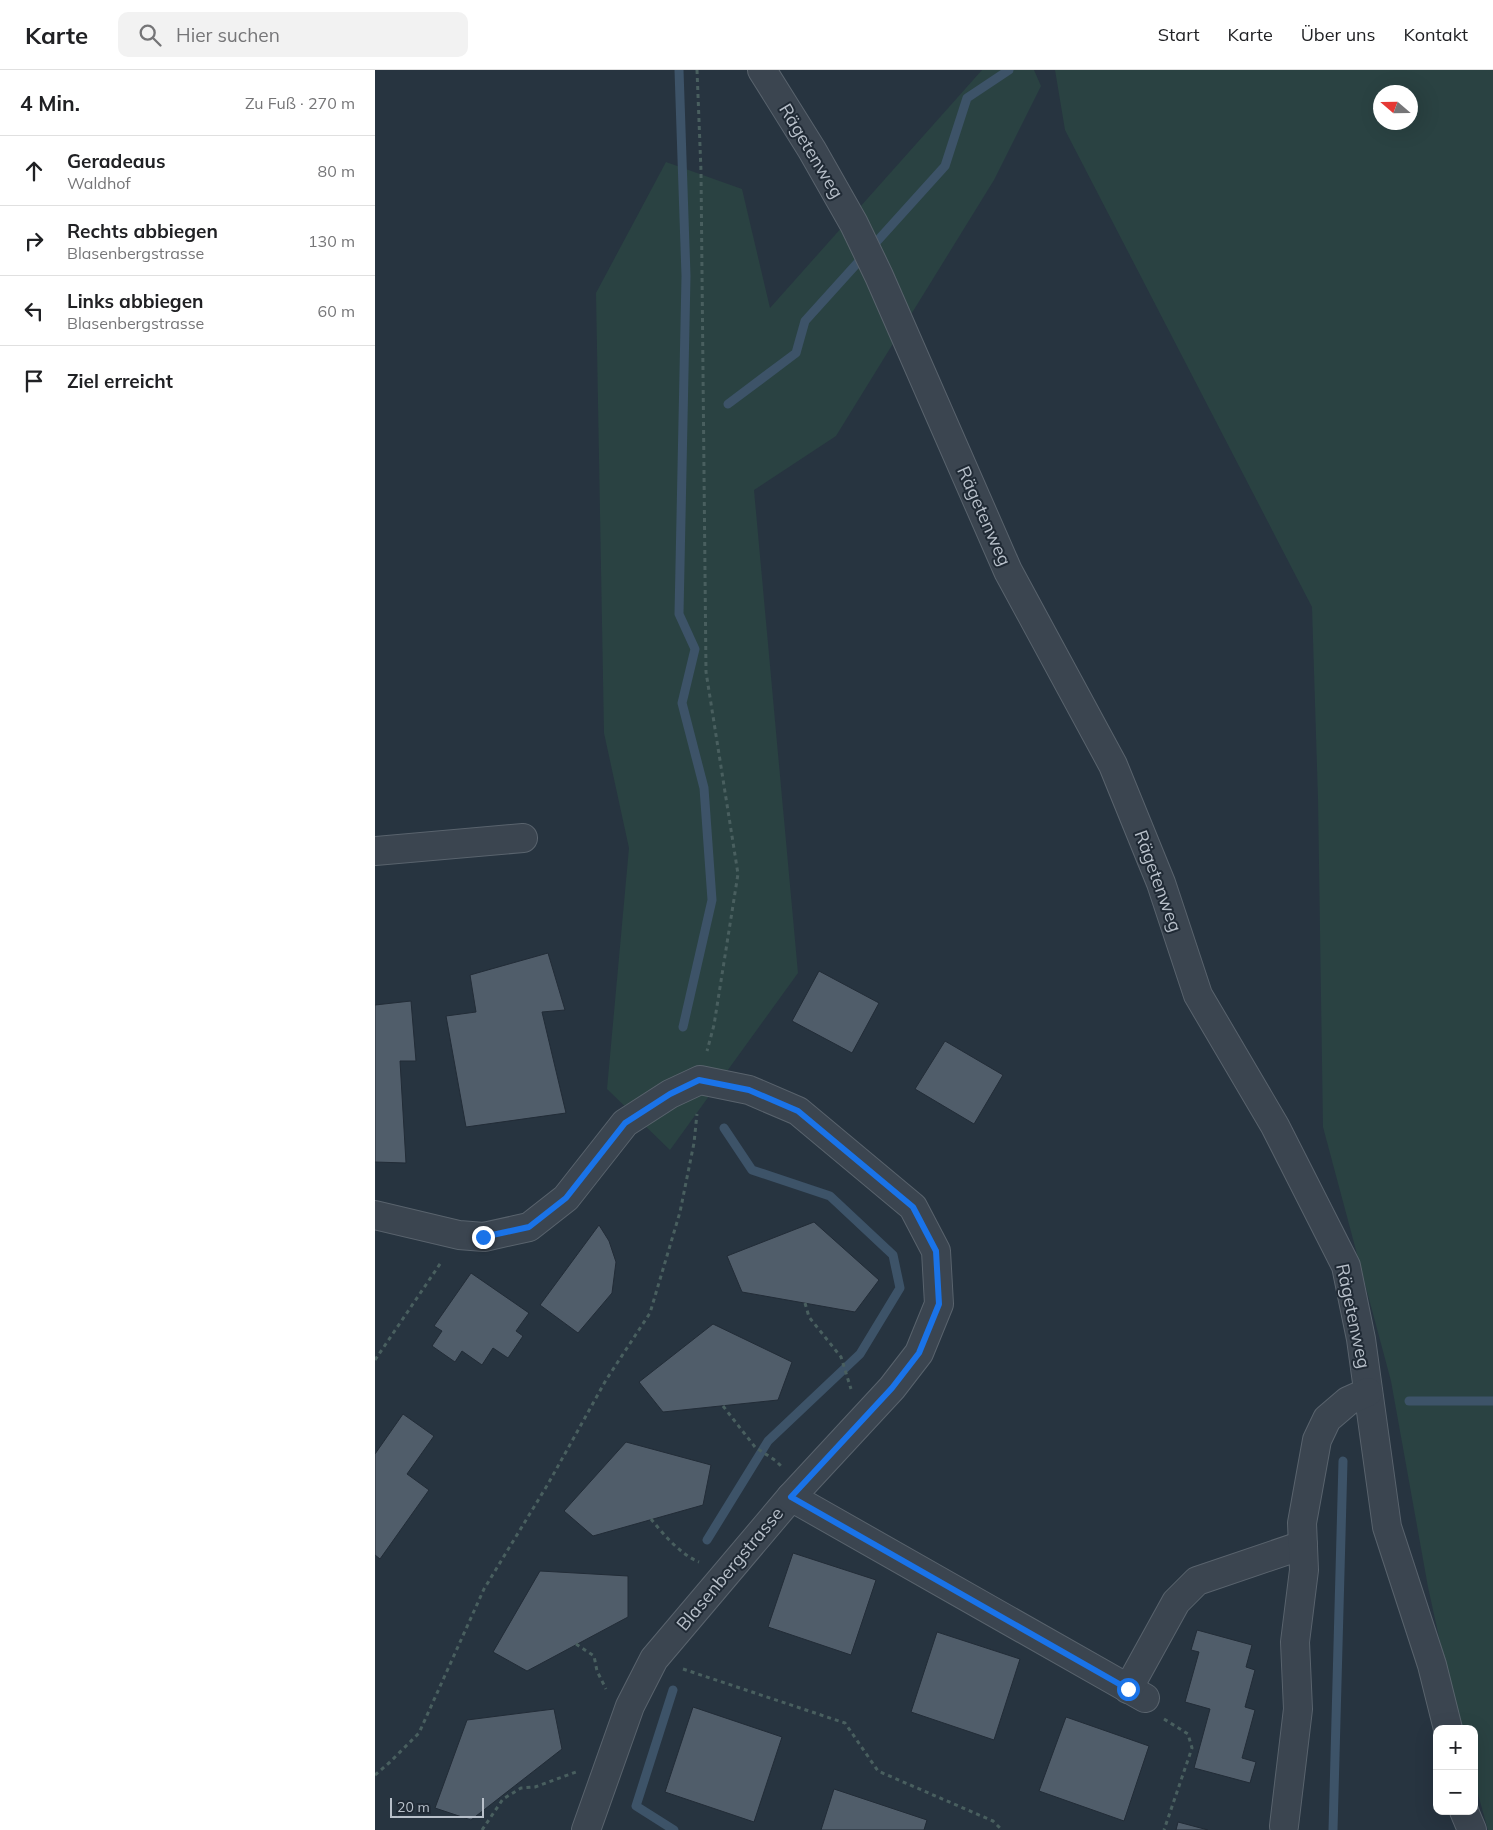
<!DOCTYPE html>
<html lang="de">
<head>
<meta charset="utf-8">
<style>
	:root { --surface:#fff; --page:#f2f2f2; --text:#202124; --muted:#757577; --line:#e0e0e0 }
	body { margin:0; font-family:Mulish,sans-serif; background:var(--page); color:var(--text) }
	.controls { position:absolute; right:15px; bottom:15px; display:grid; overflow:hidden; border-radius:10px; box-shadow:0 5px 20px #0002 }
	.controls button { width:45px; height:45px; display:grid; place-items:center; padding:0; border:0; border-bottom:1px solid var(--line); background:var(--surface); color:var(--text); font:25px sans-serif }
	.compass { position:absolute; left:998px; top:15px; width:45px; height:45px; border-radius:50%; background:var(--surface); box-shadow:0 5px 20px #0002; rotate:290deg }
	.scale { position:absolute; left:15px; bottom:12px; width:94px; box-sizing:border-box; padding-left:5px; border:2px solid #b8c0ca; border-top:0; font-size:14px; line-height:18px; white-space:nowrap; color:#b8c0ca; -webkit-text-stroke:4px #202a35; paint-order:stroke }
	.stop { position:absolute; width:15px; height:15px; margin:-11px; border:4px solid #1a73e8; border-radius:50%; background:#fff }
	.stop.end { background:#1a73e8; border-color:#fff; box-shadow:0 1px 5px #0008 }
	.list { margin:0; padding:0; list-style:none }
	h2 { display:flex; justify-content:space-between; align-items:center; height:65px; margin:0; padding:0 20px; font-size:21px }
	h2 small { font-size:16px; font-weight:400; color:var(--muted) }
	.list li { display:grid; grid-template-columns:32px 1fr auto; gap:15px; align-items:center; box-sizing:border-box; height:70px; padding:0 20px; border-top:1px solid var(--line) }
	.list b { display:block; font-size:19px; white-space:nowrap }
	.list p { margin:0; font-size:16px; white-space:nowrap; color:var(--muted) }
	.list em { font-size:16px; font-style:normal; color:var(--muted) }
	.icon { flex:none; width:28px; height:28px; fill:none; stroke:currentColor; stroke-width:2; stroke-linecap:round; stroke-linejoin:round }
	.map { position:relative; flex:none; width:1118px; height:1760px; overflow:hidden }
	header { display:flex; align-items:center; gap:30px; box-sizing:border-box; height:70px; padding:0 25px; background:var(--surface); border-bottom:1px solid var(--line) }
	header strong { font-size:24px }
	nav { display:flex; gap:28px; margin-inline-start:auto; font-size:18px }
	.search { width:350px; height:45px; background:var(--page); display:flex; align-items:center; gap:12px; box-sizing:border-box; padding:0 18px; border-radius:10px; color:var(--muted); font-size:19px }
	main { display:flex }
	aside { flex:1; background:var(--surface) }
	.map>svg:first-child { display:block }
	.green { fill:#2a4242; fill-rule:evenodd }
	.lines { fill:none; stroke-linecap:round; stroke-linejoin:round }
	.stream { stroke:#3d5368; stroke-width:9 }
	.building { fill:#505d6a; stroke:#222c37 }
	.minor-casing { stroke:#59636d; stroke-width:30 }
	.path { stroke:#495f5f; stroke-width:3; stroke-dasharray:4 4; stroke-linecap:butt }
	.minor { stroke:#3b4550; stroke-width:28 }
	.route { stroke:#1a73e8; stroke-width:6 }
	.labels { text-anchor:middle; stroke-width:4; stroke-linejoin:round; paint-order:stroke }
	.street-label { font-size:18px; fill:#b8c0ca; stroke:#202a35 }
</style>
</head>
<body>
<header>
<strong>Karte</strong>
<div class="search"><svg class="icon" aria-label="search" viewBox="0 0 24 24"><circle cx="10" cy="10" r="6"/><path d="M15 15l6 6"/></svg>Hier suchen</div>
<nav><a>Start</a><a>Karte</a><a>Über uns</a><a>Kontakt</a></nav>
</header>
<main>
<aside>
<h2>4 Min.<small>Zu Fuß · 270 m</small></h2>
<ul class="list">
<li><svg class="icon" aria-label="ahead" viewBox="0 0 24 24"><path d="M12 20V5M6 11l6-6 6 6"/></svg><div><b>Geradeaus</b><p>Waldhof</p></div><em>80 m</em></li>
<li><svg class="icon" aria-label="right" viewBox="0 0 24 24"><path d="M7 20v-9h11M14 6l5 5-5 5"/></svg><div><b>Rechts abbiegen</b><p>Blasenbergstrasse</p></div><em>130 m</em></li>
<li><svg class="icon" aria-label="left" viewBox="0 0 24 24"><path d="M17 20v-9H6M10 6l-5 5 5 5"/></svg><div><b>Links abbiegen</b><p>Blasenbergstrasse</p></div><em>60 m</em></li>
<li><svg class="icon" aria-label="arrive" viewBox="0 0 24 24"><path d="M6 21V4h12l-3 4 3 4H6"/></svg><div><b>Ziel erreicht</b></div></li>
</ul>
</aside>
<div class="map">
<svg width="1118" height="1760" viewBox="0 0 1118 1760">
	<rect width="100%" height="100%" fill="#273440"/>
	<g class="green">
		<path d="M 607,0 L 659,0 L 666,16 L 619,110 L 461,366 L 379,420 L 423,903 L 295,1080 L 232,1019 L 254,778 L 229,663 L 221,223 L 291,92 L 367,119 L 395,238 Z"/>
		<path d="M 680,0 L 1118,0 L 1118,1760 L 1113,1760 L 1099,1710 L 1099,1659 L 1085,1659 L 1078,1631 L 1053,1517 L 1016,1311 L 948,1057 L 943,729 L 937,537 L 690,60 ZM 1006,22 L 1036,22 L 1036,52 L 1006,52 Z"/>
	</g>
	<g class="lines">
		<g class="stream">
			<path d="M 304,0 L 311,206 L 304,544 L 320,579 L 307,633 L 329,718 L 337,830 L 308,957"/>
			<path d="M 353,334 L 421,283 L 430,251 L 570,96 L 592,28 L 634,0"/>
			<path d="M 1034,1331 L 1118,1331"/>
			<path d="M 332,1470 L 393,1371 L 485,1284 L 525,1218 L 518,1185 L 455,1126 L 377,1100 L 349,1058"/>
			<path d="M 298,1620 L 261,1736 L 299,1760"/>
			<path d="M 958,1760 L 968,1391"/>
		</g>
	</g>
	<g class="building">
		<path d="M 173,883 L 190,940 L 167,942 L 191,1043 L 91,1057 L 71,946 L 101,942 L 95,905 Z"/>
		<path d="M 444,901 L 504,933 L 477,983 L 417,951 Z"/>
		<path d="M 36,931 L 41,991 L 25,991 L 31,1093 L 0,1092 L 0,935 Z"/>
		<path d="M 570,971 L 628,1005 L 599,1054 L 540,1019 Z"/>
		<path d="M 439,1152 L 504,1210 L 480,1242 L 367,1222 L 352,1186 Z"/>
		<path d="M 224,1155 L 234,1171 L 241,1192 L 237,1223 L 203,1263 L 165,1235 Z"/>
		<path d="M 96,1203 L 154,1243 L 141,1261 L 148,1266 L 133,1288 L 118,1278 L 107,1295 L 87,1281 L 80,1292 L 57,1276 L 67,1261 L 59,1256 Z"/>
		<path d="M 338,1254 L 417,1292 L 403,1330 L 288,1342 L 264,1312 Z"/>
		<path d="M 28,1344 L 59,1366 L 32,1404 L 54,1420 L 5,1489 L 0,1485 L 0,1384 Z"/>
		<path d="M 251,1372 L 336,1395 L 328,1435 L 218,1466 L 189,1441 Z"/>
		<path d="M 418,1483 L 501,1510 L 476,1585 L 393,1557 Z"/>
		<path d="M 165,1501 L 253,1506 L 253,1547 L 152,1601 L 118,1582 Z"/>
		<path d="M 822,1560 L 877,1575 L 871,1597 L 880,1600 L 870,1637 L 880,1640 L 867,1688 L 881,1692 L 875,1713 L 819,1698 L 835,1639 L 810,1632 L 824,1582 L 816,1580 Z"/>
		<path d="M 562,1562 L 645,1589 L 619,1670 L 536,1642 Z"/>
		<path d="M 318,1637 L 407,1667 L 379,1752 L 290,1722 Z"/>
		<path d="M 179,1639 L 187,1679 L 96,1750 L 60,1738 L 92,1650 Z"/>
		<path d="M 691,1647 L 774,1676 L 749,1751 L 664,1721 Z"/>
		<path d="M 459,1719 L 552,1750 L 549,1760 L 446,1760 Z"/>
		<path d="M 803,1752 L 833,1760 L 801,1760 Z"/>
	</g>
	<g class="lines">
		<g class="minor-casing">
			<g id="minor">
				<path d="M 387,0 L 437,80 L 479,154 L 504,206 L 633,501 L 738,695 L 786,813 L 823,925 L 900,1056 L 971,1196 L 986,1269 L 1012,1457 L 1057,1595 L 1073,1659"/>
				<path d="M 0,781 L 148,768"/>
				<path d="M 0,1145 L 84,1165 L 109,1167 L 154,1157 L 191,1128 L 250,1053 L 295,1024 L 325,1010 L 374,1020 L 423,1041 L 538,1137 L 561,1181 L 564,1234 L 544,1283 L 517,1318 L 416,1427 L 279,1589 L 255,1636 L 211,1760"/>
				<path d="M 416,1427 L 770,1628"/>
				<path d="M 753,1619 L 801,1532 L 822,1511 L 928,1475"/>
				<path d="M 1089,1741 L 1097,1760"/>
				<path d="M 909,1756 L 923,1639 L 920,1572 L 929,1500 L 927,1453 L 942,1370 L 952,1349 L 973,1331 L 993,1322"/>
			</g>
		</g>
		<g class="path">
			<path d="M 322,0 L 326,101 L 331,602 L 363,804 L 339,955 L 332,981"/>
			<path d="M 430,1233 L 434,1247 L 466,1287 L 476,1319"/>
			<path d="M 0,1290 L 67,1191"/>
			<path d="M 348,1336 L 380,1377 L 401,1391 L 406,1396"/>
			<path d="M 276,1449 C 289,1465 305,1484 324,1492"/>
			<path d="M 201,1574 L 219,1586 L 222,1601 L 231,1619"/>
			<path d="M 308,1599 L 470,1653 L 503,1701 L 618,1751 L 627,1760"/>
			<path d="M 789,1649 L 813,1664 L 817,1678 L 789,1760"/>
			<path d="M 0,1705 L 15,1692 L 44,1663 L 109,1519 L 173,1414 L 231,1310 L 275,1243 L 305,1142 L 319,1073 L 322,1044"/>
			<path d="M 107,1760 L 128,1729 L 146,1718 L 160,1717 L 201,1702"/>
		</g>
		<use href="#minor" class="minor"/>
	</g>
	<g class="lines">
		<path class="route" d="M 108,1167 L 154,1157 L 191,1128 L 250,1053 L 295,1024 L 324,1010 L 374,1020 L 423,1041 L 538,1137 L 561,1181 L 564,1234 L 544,1283 L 517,1318 L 416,1427 L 753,1619"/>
	</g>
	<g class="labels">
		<g class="street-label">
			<text transform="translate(436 81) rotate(59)" y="6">Rägetenweg</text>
			<text transform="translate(609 446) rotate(66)" y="6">Rägetenweg</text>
			<text transform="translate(783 811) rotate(70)" y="6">Rägetenweg</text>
			<text transform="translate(978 1246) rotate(78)" y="6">Rägetenweg</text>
			<text transform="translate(355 1499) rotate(-50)" y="6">Blasenbergstrasse</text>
		</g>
	</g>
</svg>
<div class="controls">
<button>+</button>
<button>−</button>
</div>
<svg class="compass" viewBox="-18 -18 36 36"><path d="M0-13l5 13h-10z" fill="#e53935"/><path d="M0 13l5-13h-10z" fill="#757577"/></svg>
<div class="scale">20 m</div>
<div class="stop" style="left:753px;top:1619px"></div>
<div class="stop end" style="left:108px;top:1167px"></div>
</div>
</main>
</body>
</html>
